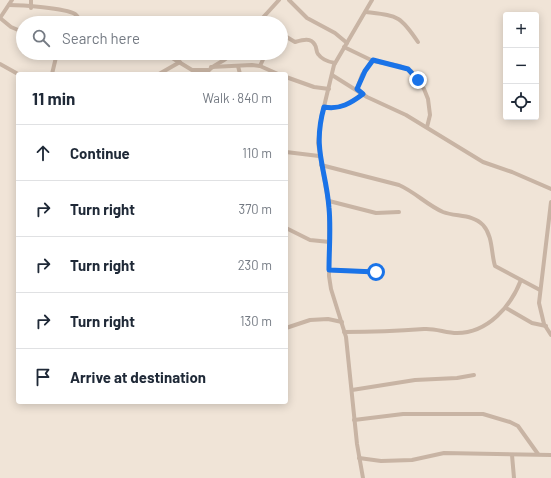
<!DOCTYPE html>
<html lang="en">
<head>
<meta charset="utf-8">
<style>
	:root { --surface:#fff; --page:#f6f6f7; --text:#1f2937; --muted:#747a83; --line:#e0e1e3 }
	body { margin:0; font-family:Barlow,sans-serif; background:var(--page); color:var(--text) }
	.controls { position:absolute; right:12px; top:12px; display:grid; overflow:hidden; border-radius:4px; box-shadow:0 2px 10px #0003 }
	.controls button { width:36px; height:36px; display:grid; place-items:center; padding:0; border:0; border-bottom:1px solid var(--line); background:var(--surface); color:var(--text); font:20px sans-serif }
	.stop { position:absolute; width:12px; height:12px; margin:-9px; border:3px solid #1a73e8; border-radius:50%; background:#fff }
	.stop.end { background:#1a73e8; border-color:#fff; box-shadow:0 1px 4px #0008 }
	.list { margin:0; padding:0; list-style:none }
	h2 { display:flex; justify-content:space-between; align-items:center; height:52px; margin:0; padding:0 16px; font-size:17px }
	h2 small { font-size:13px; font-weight:400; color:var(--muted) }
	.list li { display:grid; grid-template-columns:26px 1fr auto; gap:12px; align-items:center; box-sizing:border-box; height:56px; padding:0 16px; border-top:1px solid var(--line) }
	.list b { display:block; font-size:15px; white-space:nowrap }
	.list em { font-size:13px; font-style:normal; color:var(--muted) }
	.icon { flex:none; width:22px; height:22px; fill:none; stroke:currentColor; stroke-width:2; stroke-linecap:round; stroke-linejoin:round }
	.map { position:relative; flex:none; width:551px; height:478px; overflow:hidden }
	.search { position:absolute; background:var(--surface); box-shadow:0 2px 10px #0003; left:16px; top:16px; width:272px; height:44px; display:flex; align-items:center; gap:10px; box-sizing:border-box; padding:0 14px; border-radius:22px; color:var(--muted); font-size:15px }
	.panel { position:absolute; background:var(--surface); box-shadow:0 2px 10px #0003; left:16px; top:72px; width:272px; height:332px; border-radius:4px }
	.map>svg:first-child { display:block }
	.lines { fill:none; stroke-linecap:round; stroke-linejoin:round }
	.minor { stroke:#c8b4a4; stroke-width:4 }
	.route { stroke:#1a73e8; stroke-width:5 }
</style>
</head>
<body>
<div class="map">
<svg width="551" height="478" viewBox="0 0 551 478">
	<rect width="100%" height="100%" fill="#f0e4d7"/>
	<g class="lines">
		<g class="minor">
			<path d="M 31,0 L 31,8"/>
			<path d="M 289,0 L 307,18 L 335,33 L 347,43"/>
			<path d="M 9,5 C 21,5 65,8 75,14 C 78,16 79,20 83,23"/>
			<path d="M 366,12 C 398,16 400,15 418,42"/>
			<path d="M 0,18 L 11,27 L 23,32"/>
			<path d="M 0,18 L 12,0"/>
			<path d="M 258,23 L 279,0"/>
			<path d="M 281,36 L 285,36 L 295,42 C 302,40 311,37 315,45 C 317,48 316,52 318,54 C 322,60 329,62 335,63"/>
			<path d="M 344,47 L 373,61 L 400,66 L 411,71 L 424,89 L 428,99 L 430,115 L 427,127"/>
			<path d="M 164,53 L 192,70 L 208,70"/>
			<path d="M 0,64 L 18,74"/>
			<path d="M 238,66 L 240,74"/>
			<path d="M 260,66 L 266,53"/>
			<path d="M 211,67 L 252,65 L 260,66 L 278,74"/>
			<path d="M 52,74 L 57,53"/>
			<path d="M 159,74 L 180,62"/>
			<path d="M 206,74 C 212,63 225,63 232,53"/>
			<path d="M 332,75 L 367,97 L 406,115 L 483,162 L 512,172 L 551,189"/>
			<path d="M 286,77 L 314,87 L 329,89"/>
			<path d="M 357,89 L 362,75 L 373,60"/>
			<path d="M 324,107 C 340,110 351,103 363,94"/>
			<path d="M 286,152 L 319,156"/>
			<path d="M 321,165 L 399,185 C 415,192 427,205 443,212 C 456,217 473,214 483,225 C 493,236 491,253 495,266 L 540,290"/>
			<path d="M 329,201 L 376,213 L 399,212"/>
			<path d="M 551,202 L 539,303 L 544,324 L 551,335"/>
			<path d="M 286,228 L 310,240 L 330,242"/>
			<path d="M 329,270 L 380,272"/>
			<path d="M 506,308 L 532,323 L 546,326"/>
			<path d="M 286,328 L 310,320 L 328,319 L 342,322"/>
			<path d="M 344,332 C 371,332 398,331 424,329 C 435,328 446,333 457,333 C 488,333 511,306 521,280"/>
			<path d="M 352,390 L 415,380 L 457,378 L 474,375"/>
			<path d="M 354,420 L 403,414 L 483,414 L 510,422 L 518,426 L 538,454"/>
			<path d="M 512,455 L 514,478"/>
			<path d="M 359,458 L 381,461 L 412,460 L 444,453 L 551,455"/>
			<path d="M 363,478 L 357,444 L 346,337 L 331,289 L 329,276 L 329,206 L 318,143 L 321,119 L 334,65 L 372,0"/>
		</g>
	</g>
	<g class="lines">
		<path class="route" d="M 376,272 L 329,270 C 329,249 331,228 329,208 C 326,168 312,150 324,107 C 340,110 351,103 363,94 L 357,89 L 365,71 L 373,60 L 408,69 L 418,80"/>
	</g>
</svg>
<div class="controls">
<button>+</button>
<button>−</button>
<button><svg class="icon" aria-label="locate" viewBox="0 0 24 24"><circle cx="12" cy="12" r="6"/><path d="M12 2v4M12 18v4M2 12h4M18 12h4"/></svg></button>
</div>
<div class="stop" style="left:376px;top:272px"></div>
<div class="stop end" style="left:418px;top:80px"></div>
<div class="search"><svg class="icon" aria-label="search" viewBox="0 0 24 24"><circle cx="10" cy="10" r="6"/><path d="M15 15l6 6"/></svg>Search here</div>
<section class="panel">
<h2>11 min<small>Walk · 840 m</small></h2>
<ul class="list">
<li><svg class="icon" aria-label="ahead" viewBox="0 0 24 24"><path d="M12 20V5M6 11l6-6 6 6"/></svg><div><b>Continue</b></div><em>110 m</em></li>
<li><svg class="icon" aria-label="right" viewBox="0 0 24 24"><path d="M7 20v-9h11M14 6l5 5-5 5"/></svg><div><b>Turn right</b></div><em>370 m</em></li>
<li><svg class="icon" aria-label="right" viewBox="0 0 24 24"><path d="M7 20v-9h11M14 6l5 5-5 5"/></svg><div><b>Turn right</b></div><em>230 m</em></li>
<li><svg class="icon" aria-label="right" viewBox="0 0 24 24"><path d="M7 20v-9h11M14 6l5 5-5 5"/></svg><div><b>Turn right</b></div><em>130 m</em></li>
<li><svg class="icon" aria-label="arrive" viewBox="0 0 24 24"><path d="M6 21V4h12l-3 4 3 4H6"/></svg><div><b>Arrive at destination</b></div></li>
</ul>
</section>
</div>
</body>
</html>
